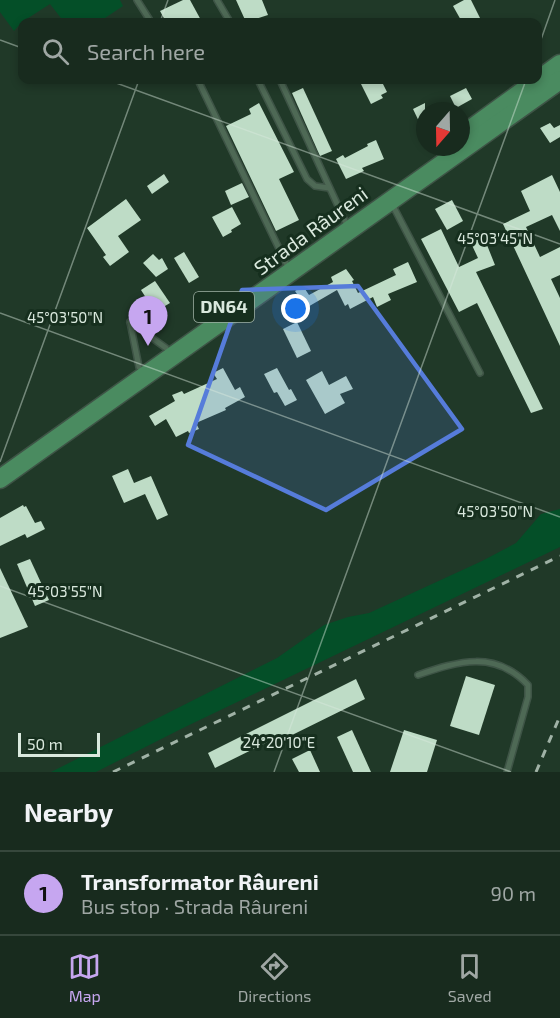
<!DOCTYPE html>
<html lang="en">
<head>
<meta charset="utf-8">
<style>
	:root { --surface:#182b1e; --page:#213327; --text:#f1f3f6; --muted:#9fa7a4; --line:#36473c; --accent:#c6a6f0 }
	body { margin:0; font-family:"Exo 2",sans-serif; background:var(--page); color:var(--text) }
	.compass { position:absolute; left:416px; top:102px; width:54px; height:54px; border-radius:50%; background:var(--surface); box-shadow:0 3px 9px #0003; rotate:200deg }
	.scale { position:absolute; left:18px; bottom:15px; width:82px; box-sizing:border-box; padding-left:6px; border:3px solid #dae9de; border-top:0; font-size:16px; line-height:21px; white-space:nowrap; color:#dae9de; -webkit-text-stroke:4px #162f1e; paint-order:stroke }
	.you { position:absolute; left:296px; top:309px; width:21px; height:21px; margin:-15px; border:4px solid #fff; border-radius:50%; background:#1a73e8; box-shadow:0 0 0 9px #1a73e833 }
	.badge { display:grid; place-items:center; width:39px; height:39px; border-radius:50%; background:var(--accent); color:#111; font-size:20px; font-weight:700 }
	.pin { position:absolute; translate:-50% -50px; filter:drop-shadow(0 2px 3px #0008) }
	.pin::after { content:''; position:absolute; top:32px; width:21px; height:18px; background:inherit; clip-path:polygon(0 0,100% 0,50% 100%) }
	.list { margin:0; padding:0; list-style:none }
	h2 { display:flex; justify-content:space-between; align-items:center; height:78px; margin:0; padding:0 24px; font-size:26px }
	h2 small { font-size:20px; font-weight:400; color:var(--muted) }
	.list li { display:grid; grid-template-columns:39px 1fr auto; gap:18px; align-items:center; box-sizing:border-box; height:84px; padding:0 24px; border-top:2px solid var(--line) }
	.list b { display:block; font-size:22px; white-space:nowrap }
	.list p { margin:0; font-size:20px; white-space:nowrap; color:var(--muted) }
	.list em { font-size:20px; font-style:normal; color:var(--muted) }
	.icon { flex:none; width:33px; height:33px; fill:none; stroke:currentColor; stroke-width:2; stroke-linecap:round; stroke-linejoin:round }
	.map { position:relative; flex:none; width:560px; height:772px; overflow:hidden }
	.search { position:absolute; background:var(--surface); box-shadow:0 3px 9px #0003; left:18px; right:18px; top:18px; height:66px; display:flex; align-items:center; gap:15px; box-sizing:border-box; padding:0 21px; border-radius:12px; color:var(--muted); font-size:22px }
	.sheet { height:162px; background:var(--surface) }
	nav { display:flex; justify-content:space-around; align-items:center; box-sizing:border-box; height:84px; border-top:2px solid var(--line); background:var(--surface); font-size:16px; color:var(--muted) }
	nav a { display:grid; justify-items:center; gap:3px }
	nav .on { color:var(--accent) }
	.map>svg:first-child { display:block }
	.green { fill:#044f28 }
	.building { fill:#bedcc6 }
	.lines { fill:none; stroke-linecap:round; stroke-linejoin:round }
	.service-casing { stroke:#3e5446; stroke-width:8 }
	.primary-casing { stroke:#3e5446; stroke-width:21 }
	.service { stroke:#4e6955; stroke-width:5 }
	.primary { stroke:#4a8b60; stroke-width:18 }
	.rail { stroke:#a0b2a6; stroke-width:3; stroke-dasharray:8 8; stroke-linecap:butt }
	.marked { fill:#567cda; fill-opacity:0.2; stroke:#567cda; stroke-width:4.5; stroke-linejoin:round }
	.ticks { fill:none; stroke:#dae9de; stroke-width:1.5; stroke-opacity:0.45 }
	.labels { text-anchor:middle; stroke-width:6; stroke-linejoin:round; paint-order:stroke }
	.shield { fill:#162f1e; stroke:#9fb1a4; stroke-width:1.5 }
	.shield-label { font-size:18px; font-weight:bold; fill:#dae9de }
	.street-label { font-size:20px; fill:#dae9de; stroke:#162f1e }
	.ticks-label { font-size:15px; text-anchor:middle; fill:#dae9de; stroke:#162f1e; stroke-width:6; stroke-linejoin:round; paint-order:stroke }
</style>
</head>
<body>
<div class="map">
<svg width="560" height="772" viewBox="0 0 560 772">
	<rect width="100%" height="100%" fill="#203928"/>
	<g class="green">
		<path d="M 0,0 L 120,0 L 123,6 L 99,22 L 64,22 L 50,4 L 22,22 L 14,31 L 0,12 Z"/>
		<path d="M 560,509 L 560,547 L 183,728 L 96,772 L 51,772 L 277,658 L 324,625 L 348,617 L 369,613 L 482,561 L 516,543 L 541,514 Z"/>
	</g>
	<g class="building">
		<path d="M 183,0 L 190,0 L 202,22 L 166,22 L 160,11 Z"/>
		<path d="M 236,0 L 262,0 L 268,15 L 246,22 Z"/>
		<path d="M 464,0 L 471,0 L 482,22 L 462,22 L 453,6 Z"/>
		<path d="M 359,80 L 381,80 L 387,92 L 381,95 L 383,98 L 371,104 Z"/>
		<path d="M 303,88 L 332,151 L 320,156 L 292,93 Z"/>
		<path d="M 466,88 L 472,99 L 456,108 L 450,96 Z"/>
		<path d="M 259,103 L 294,172 L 279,179 L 299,220 L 276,231 L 226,126 L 251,114 L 249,109 Z"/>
		<path d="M 425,103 L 425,134 L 413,109 Z"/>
		<path d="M 550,123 L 554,128 L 560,125 L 560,137 L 550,143 L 540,128 Z"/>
		<path d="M 376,140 L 384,159 L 362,168 L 364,171 L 346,179 L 336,159 L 343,155 L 345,158 L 368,146 L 367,144 Z"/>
		<path d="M 164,174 L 169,182 L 152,194 L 147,186 Z"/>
		<path d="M 552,175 L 560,192 L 560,231 L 552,215 L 526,227 L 540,257 L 560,247 L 560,275 L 551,279 L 560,298 L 560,346 L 503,224 L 530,211 L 521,191 Z"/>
		<path d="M 242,183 L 249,197 L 231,205 L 225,191 Z"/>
		<path d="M 126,199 L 141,220 L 118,236 L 129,252 L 110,266 L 103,257 L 106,255 L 87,228 Z"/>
		<path d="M 452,200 L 463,221 L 447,230 L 435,209 Z"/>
		<path d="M 232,207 L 241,224 L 231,230 L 232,232 L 223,237 L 212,217 Z"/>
		<path d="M 441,229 L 459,267 L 478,258 L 470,241 L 483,235 L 495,265 L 476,272 L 543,409 L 531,413 L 477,303 L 459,312 L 421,239 Z"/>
		<path d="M 184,252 L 199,277 L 189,283 L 174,258 Z"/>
		<path d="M 153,254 L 159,260 L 162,258 L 168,269 L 156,277 L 143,263 Z"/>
		<path d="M 408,262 L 417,282 L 388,294 L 391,300 L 377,307 L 373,297 L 350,309 L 348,304 L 345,306 L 337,290 L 306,308 L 295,291 L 303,286 L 309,295 L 333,282 L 331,277 L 346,269 L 354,280 L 352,281 L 358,293 L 396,275 L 393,269 Z"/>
		<path d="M 155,281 L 170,303 L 155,312 L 141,290 Z"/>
		<path d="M 297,322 L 311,351 L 297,358 L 283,329 Z"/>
		<path d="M 223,368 L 235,390 L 240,387 L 245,397 L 225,408 L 226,410 L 196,423 L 199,429 L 189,433 L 188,431 L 176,437 L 166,419 L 155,426 L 149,416 L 175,401 L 172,395 L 182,391 L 184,394 L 217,379 L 213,373 Z"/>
		<path d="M 277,368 L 289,390 L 291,389 L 297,400 L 285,406 L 277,392 L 274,393 L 264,374 Z"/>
		<path d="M 322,371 L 329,385 L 346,376 L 353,389 L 340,394 L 345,403 L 325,414 L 306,380 Z"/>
		<path d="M 128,469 L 134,483 L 151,476 L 168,515 L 157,520 L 145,494 L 124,503 L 112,476 Z"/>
		<path d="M 23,505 L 24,507 L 26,506 L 35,523 L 41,521 L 45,529 L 27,538 L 25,534 L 0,546 L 0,518 Z"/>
		<path d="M 30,559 L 49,600 L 35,606 L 17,564 Z"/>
		<path d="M 0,568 L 28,627 L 0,638 Z"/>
		<path d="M 466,676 L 495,685 L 479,735 L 450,726 Z"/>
		<path d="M 356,679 L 365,699 L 284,739 L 282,735 L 215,768 L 208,753 Z"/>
		<path d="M 352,730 L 371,772 L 353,772 L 337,737 Z"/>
		<path d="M 404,730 L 437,740 L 427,772 L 390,772 Z"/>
		<path d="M 310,750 L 320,772 L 299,772 L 292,759 Z"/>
	</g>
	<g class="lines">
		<g class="service-casing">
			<g id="service">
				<path d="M 137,0 L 151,22"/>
				<path d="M 217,0 L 230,22"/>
				<path d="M 198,80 L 286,263"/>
				<path d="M 258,80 L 307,179 L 315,186 L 329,188"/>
				<path d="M 280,80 L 345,221"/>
				<path d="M 392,204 L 480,373"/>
				<path d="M 130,322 L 139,367"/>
				<path d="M 130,322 L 166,348"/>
				<path d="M 418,675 C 459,661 495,650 528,685 L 528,697 L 507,772"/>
			</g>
		</g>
		<g class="primary-casing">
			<g id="primary">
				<path d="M 461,136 L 560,64"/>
				<path d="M 0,479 L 560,80"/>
			</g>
		</g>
		<use href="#service" class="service"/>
		<use href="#primary" class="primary"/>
		<g class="rail">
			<path d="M 113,772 L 560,556"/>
			<path d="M 536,772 L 560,716"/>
		</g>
	</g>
	<path class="marked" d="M 358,286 L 462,429 L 326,510 L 188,445 L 242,290 Z"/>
	<path class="ticks" d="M 160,22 L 168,0M 0,40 L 22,48M 538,48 L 555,0M 108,80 L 560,244M 0,313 L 560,517M 0,462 L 139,80M 0,586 L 511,772M 274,772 L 526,80"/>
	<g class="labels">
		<rect class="shield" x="194" y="292" width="60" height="30" rx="4.5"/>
		<g class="shield-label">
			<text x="224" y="313">DN64</text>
		</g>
		<g class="street-label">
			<text transform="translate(311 231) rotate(-36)" y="7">Strada Râureni</text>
		</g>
	</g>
	<g class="ticks-label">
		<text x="495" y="244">45°03'45"N</text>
		<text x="65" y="323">45°03'50"N</text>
		<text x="495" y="517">45°03'50"N</text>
		<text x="65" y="597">45°03'55"N</text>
		<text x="279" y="748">24°20'10"E</text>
	</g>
</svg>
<svg class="compass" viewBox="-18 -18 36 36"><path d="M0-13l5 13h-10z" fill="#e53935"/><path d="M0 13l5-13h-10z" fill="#9fa7a4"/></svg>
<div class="scale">50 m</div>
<div class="you"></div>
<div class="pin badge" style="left:148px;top:346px">1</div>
<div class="search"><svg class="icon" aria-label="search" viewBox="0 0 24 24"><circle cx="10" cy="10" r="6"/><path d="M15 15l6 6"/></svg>Search here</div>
</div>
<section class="sheet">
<h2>Nearby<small></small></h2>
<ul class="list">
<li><span class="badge">1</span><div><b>Transformator Râureni</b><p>Bus stop · Strada Râureni</p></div><em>90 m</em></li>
</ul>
</section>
<nav>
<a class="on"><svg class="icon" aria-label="map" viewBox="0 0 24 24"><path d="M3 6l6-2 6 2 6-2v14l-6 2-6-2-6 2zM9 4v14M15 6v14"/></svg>Map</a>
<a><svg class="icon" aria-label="directions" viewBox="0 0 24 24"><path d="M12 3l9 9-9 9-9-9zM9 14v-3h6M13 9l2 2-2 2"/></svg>Directions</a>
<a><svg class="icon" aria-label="saved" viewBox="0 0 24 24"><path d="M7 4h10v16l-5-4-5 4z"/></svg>Saved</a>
</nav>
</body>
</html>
